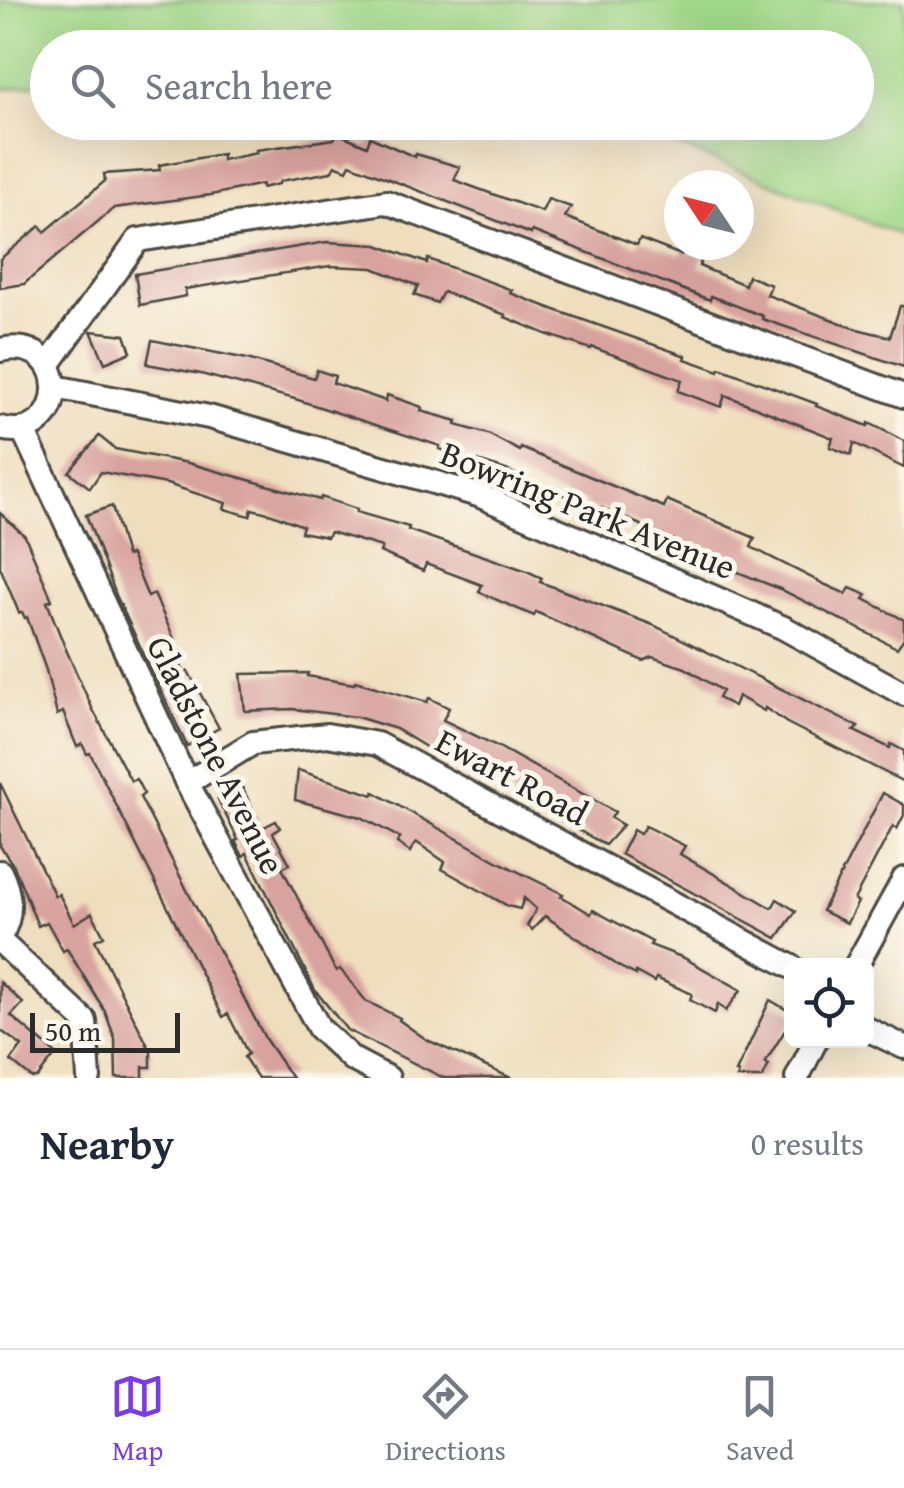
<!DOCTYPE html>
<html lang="en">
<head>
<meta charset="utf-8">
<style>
	:root { --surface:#fff; --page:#f2f2f3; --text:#1f2937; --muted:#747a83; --line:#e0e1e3; --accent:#7c3aed }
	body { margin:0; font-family:"Gentium Book Plus",serif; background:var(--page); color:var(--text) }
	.controls { position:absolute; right:30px; bottom:30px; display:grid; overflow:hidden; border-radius:15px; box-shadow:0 10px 40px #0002 }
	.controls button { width:90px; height:90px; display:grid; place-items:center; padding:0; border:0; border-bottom:2px solid var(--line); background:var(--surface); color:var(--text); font:50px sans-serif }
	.compass { position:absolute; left:664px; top:170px; width:90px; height:90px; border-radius:50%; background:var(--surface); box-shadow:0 10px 40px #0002; rotate:305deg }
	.scale { position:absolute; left:30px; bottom:25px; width:150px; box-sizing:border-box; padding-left:10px; border:5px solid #2b2b2b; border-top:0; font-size:28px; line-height:35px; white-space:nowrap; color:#2b2b2b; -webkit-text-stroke:8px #fbf7ec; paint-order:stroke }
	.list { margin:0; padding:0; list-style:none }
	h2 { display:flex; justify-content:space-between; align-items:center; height:130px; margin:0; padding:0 40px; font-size:42px }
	h2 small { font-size:32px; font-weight:400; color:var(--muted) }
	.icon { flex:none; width:55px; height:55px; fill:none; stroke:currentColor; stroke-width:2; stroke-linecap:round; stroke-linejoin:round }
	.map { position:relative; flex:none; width:904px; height:1078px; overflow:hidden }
	.search { position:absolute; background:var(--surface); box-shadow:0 10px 40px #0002; left:30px; right:30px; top:30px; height:110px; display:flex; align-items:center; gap:25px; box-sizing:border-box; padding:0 35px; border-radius:55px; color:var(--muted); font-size:38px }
	.sheet { height:270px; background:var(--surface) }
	nav { display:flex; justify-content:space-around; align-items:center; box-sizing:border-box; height:140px; border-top:2px solid var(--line); background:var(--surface); font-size:28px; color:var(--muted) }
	nav a { display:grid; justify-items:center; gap:5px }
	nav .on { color:var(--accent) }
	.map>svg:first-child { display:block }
	.green { fill:#a1d788; stroke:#66815a; stroke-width:2.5 }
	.building { fill:#d8a29e }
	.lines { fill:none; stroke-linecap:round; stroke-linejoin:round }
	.minor-casing { stroke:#484641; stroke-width:28 }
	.minor { stroke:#fff; stroke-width:22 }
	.labels { text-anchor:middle; stroke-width:10; stroke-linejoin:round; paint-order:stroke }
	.street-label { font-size:35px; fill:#2b2b2b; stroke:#fbf7ec }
</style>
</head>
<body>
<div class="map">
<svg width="904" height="1078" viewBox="0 0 904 1078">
	<rect width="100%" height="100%" fill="#fbf7ec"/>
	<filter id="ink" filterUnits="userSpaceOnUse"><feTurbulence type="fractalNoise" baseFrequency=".01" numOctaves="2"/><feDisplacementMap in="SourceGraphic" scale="20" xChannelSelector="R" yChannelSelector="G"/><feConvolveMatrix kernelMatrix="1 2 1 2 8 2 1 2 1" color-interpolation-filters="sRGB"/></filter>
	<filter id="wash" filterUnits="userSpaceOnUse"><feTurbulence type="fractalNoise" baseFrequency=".0048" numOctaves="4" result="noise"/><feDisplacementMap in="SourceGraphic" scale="40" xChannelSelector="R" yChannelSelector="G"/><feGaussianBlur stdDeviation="2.25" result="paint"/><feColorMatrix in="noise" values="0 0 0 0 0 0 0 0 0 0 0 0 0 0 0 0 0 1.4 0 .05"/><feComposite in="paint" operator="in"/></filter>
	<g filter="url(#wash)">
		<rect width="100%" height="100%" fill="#efdebd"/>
		<path class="green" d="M 0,0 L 904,0 L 904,237 L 623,123 L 856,122 L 856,48 L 48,48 L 47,82 L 0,90 Z"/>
		<g id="blocks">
			<g class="building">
				<path d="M 337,133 L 367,146 L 370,137 L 415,157 L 416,154 L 460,167 L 454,180 L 542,212 L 548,199 L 571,207 L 565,217 L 637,245 L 640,239 L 681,255 L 683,249 L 703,256 L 699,266 L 745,285 L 748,276 L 771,285 L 767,295 L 857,329 L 890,337 L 900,306 L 904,306 L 904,367 L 762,319 L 763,316 L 711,296 L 710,300 L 532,231 L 531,234 L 350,164 L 347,170 L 335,165 L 331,172 L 280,181 L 279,184 L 262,188 L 262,184 L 211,195 L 114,208 L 24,284 L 0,288 L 0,259 L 40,226 L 45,232 L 105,181 L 104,174 L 160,170 L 159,165 L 222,154 L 222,160 L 257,153 L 256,150 L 334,139 Z"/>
				<path d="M 327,242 L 377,245 L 427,263 L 428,259 L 512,290 L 510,293 L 555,310 L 686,356 L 685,359 L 719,371 L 720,368 L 817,404 L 816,406 L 868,426 L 869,423 L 904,441 L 904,468 L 854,443 L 851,455 L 830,447 L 833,438 L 725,395 L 721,407 L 678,391 L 682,380 L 592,347 L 591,349 L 546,334 L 505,317 L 506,315 L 443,292 L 437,303 L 414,295 L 418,286 L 373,268 L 330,266 L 185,289 L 186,296 L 140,305 L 135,274 Z"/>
				<path d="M 91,331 L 125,335 L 131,352 L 105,363 Z"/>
				<path d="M 152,340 L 247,359 L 314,378 L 317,370 L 335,376 L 333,383 L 386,401 L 387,395 L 422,407 L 421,411 L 457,421 L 456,425 L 488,434 L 520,451 L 521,448 L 664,507 L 667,500 L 755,538 L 751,547 L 826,585 L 846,594 L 850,588 L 867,595 L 864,599 L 904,620 L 904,638 L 897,648 L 780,589 L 728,568 L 727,565 L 643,526 L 602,508 L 598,512 L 586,506 L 587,502 L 554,492 L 506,470 L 439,449 L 440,446 L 295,399 L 201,374 L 147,364 Z"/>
				<path d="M 99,436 L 115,449 L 188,463 L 320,500 L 321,497 L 357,509 L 356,512 L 409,527 L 408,530 L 527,571 L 542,578 L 540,582 L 653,625 L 858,727 L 854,731 L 890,748 L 891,744 L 904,751 L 904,782 L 787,723 L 765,708 L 764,711 L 738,696 L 734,706 L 718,698 L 722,691 L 685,668 L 652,657 L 643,661 L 536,612 L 534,616 L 479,592 L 482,585 L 426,564 L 423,571 L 380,552 L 382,547 L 330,532 L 327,537 L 301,532 L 303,526 L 272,514 L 252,509 L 250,516 L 224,509 L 226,503 L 167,484 L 101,472 L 90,488 L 69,472 Z"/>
				<path d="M 112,506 L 126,556 L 131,555 L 148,597 L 154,594 L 175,641 L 169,644 L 185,673 L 188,671 L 219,728 L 187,746 L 116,595 L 86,515 Z"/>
				<path d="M 0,513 L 25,536 L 52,600 L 47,602 L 64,645 L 92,708 L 131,781 L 136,779 L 144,794 L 140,797 L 191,898 L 266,1040 L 292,1078 L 258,1078 L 244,1057 L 248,1054 L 228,1014 L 223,1017 L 90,753 L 87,754 L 82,744 L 77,747 L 63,712 L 57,715 L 46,670 L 27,617 L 25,618 L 22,612 L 19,613 L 0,567 Z"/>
				<path d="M 308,673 L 307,676 L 354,684 L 355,681 L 427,702 L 429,698 L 449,708 L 443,720 L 499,747 L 615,812 L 611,818 L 623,825 L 605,845 L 436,750 L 434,752 L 396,729 L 357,717 L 293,709 L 245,711 L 241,674 Z"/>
				<path d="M 298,770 L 373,795 L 374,792 L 497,861 L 563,894 L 561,896 L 591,914 L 593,910 L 652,942 L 650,945 L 684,958 L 741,990 L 726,1011 L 718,1004 L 715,1013 L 690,1000 L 692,994 L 656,978 L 654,982 L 636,972 L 636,975 L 620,967 L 545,916 L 532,930 L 527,926 L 536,909 L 524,898 L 520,909 L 508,906 L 442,869 L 445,862 L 416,842 L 410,852 L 397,843 L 400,838 L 361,817 L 295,800 Z"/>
				<path d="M 0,783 L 55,896 L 59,894 L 74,924 L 92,913 L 104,936 L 95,940 L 151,1052 L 151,1067 L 143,1067 L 143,1078 L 116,1078 L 115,1039 L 105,1011 L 67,949 L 63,951 L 47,922 L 38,926 L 14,866 L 0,846 Z"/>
				<path d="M 242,787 L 262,828 L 276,821 L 280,828 L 273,833 L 290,864 L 282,868 L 336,971 L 340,969 L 366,1001 L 400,1018 L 399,1020 L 427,1040 L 511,1078 L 444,1078 L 347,1030 L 315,990 L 247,853 L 243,856 L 235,841 L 238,840 L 218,799 Z"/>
				<path d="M 883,793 L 904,805 L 904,815 L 897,829 L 893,826 L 854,900 L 858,902 L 847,923 L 822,911 Z"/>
				<path d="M 645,826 L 685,846 L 680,854 L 772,908 L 777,899 L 796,911 L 777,938 L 621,854 L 633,830 L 640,834 Z"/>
				<path d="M 0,982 L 23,1003 L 11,1016 L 56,1054 L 37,1078 L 32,1078 L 11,1061 L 22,1046 L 0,1030 Z"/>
				<path d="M 770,1000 L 792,1013 L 792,1019 L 765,1063 L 769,1065 L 762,1078 L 737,1078 L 739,1073 L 736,1072 Z"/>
			</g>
		</g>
	</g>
	<g filter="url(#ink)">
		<use href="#blocks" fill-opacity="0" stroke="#484641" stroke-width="2.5"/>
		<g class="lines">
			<g class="minor-casing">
				<g id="minor">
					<path d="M 0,350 C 74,333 70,446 0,428"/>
					<path d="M 48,365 L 138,240 L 386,202 L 904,396"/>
					<path d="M 55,387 L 209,417 L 478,495 L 784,628 L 904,694"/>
					<path d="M 23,430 L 187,783 L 319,1028 L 352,1059 L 388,1078"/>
					<path d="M 187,783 L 253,743 L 327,735 L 377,744 L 792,967"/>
					<path d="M 0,872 C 10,892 14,916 0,936"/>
					<path d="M 0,941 L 85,1021 L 89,1078"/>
					<path d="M 856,966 L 904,879"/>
					<path d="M 869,1030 L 904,1047"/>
					<path d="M 797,1078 L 816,1040"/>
				</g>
			</g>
			<use href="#minor" class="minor"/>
		</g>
	</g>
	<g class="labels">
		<g class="street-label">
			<text transform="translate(588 510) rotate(22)" y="12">Bowring Park Avenue</text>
			<text transform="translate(216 755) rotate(63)" y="12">Gladstone Avenue</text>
			<text transform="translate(512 777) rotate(28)" y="12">Ewart Road</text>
		</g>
	</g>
</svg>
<div class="controls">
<button><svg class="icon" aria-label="locate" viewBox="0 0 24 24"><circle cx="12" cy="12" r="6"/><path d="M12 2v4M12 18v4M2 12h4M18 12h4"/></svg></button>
</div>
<svg class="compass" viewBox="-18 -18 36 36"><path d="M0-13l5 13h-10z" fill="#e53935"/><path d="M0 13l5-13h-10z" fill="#747a83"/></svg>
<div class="scale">50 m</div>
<div class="search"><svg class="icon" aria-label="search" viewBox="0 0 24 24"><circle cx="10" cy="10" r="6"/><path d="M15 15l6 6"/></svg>Search here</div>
</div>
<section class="sheet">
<h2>Nearby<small>0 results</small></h2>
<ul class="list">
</ul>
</section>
<nav>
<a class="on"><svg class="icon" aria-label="map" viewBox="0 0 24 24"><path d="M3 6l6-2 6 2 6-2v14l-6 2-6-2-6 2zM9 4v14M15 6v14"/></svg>Map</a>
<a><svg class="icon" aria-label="directions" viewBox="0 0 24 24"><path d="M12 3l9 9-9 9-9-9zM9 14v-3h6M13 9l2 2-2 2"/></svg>Directions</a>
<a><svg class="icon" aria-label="saved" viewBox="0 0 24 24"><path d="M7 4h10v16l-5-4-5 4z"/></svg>Saved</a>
</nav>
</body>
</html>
